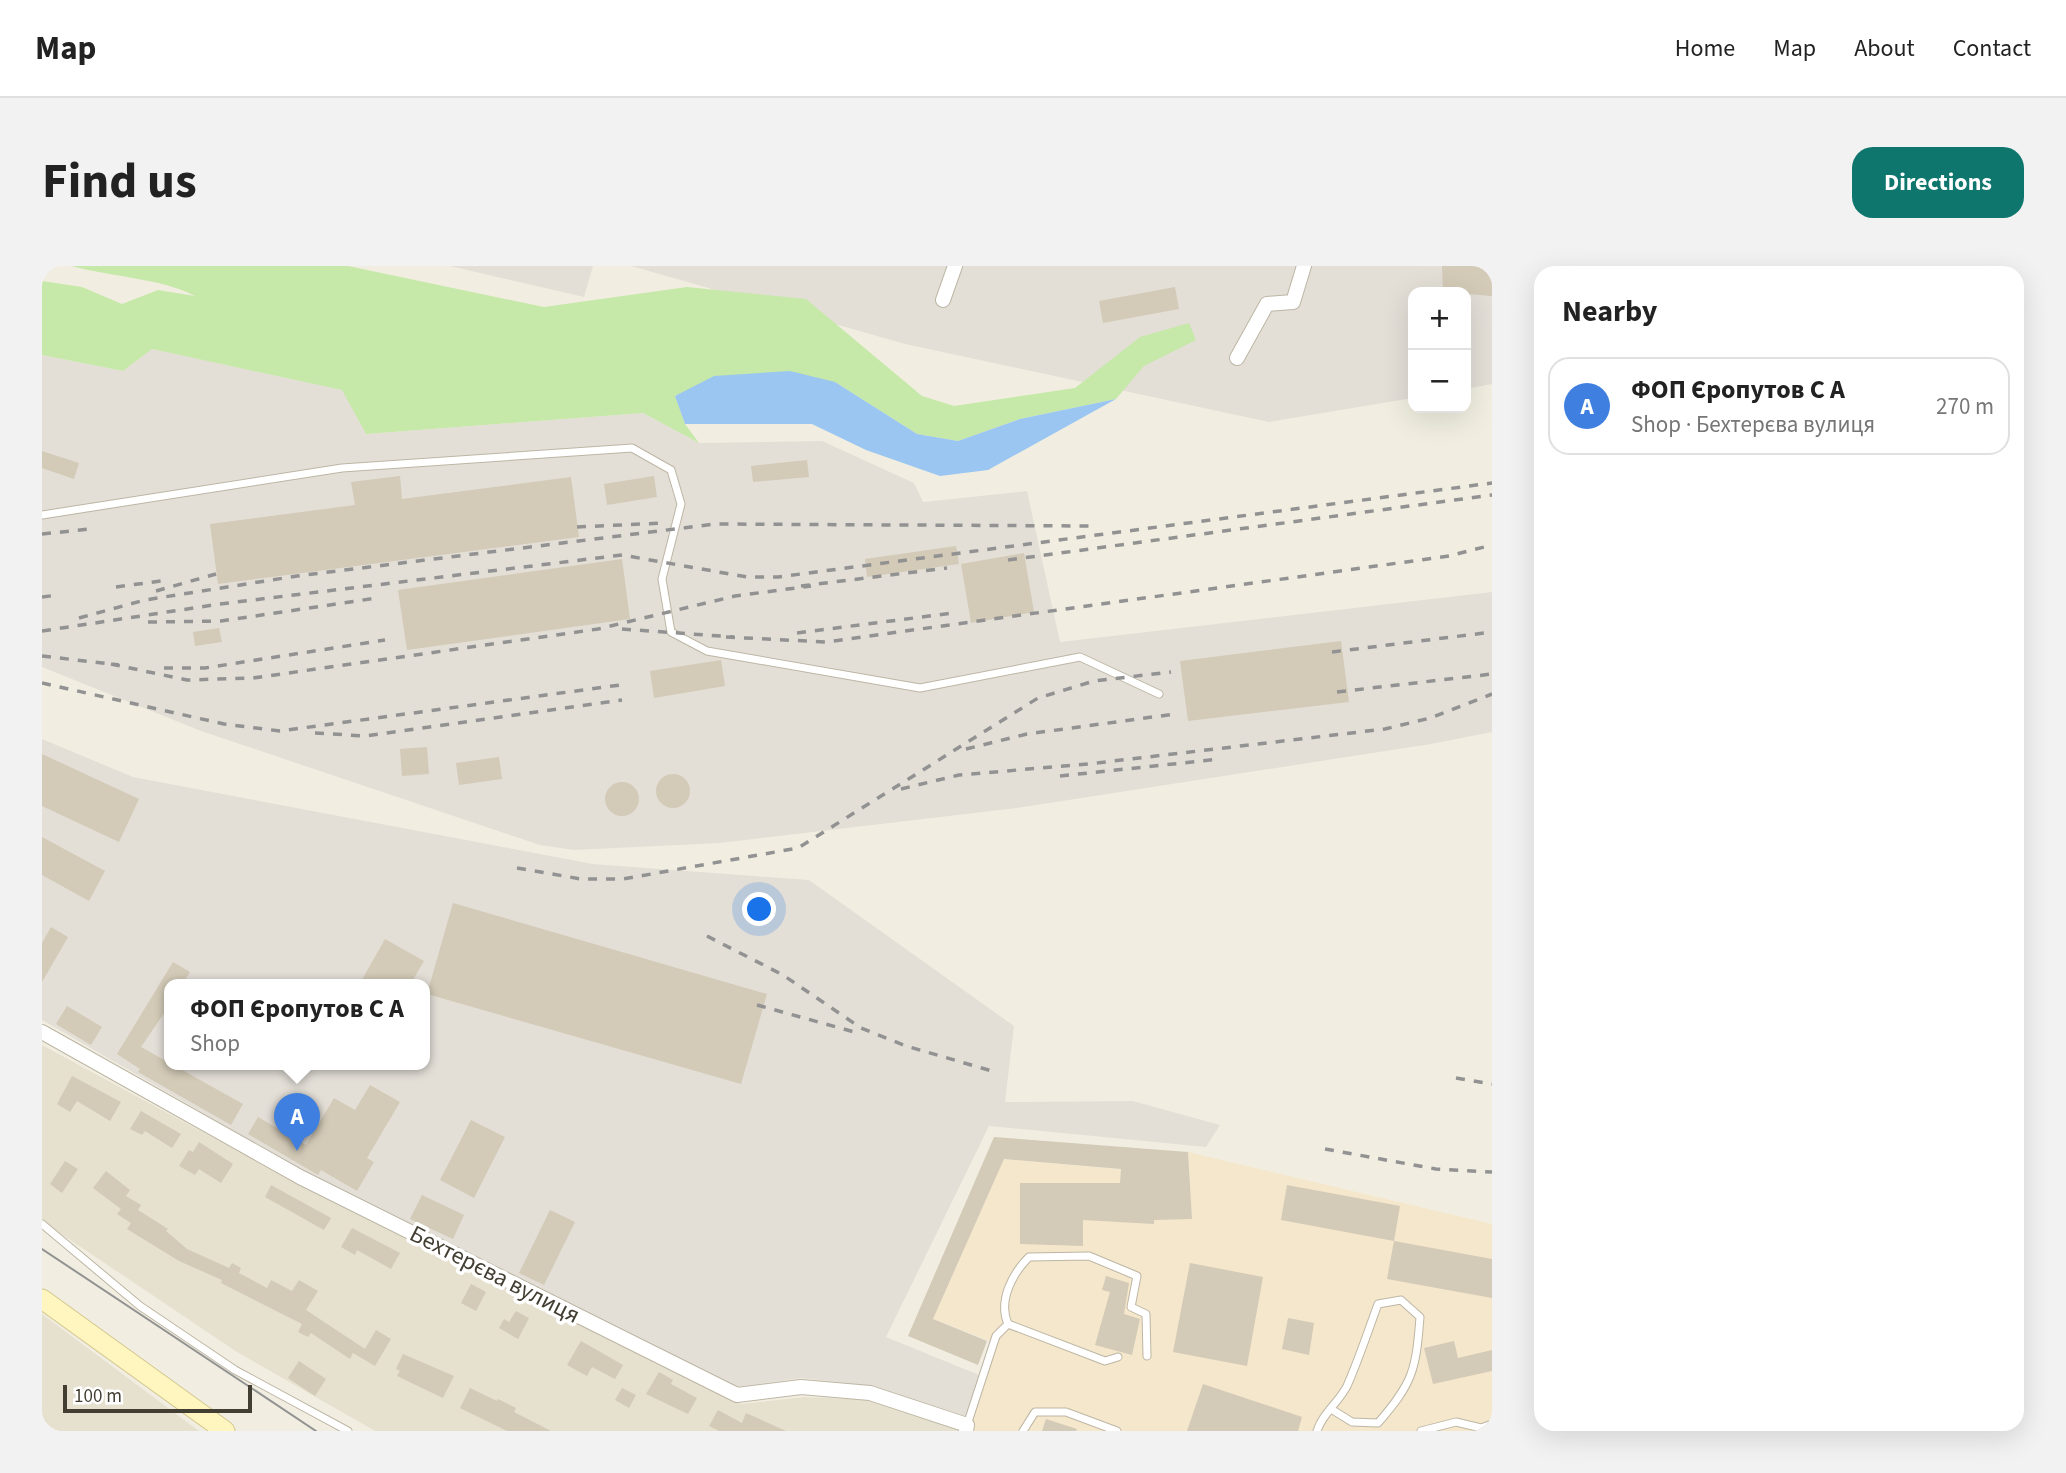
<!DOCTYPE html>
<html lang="en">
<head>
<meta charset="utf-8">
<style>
	:root { --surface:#fff; --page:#f2f2f2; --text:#222; --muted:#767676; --line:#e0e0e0; --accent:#0f766e }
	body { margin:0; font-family:"Source Sans 3",sans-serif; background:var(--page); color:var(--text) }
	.controls { position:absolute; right:21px; top:21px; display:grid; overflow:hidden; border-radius:14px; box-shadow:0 7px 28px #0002 }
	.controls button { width:63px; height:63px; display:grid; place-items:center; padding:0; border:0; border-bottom:2px solid var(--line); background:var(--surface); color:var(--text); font:35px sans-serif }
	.scale { position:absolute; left:21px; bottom:18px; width:189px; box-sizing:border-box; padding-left:7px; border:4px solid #433e32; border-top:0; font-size:19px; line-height:24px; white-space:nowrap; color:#433e32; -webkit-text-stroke:5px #fff; paint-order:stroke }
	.you { position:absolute; left:718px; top:644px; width:24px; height:24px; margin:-18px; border:5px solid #fff; border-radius:50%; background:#1a73e8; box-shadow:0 0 0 10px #1a73e833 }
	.badge { display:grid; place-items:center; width:46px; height:46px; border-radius:50%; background:var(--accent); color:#fff; font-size:23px; font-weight:700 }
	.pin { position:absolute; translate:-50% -58px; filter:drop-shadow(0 2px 4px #0008) }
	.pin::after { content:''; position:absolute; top:37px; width:24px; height:21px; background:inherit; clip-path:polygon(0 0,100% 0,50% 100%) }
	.popup { position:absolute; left:122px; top:713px; width:266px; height:91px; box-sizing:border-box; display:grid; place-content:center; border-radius:14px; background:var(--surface); filter:drop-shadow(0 2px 5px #0005); font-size:23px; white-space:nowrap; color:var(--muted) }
	.popup b { font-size:26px; color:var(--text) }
	.popup::after { content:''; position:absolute; left:50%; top:100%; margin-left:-14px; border:14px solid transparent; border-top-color:var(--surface) }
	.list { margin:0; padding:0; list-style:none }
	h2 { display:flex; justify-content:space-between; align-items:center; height:91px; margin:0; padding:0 28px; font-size:30px }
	h2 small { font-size:23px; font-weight:400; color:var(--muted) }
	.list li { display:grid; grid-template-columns:46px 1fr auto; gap:21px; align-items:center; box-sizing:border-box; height:98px; margin:0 14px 14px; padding:0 14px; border:2px solid var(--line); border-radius:21px }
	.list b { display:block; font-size:26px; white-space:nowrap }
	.list p { margin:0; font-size:23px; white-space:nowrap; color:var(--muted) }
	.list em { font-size:23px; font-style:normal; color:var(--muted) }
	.map { position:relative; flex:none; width:1450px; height:1165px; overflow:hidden; border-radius:21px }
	header { display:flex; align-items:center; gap:42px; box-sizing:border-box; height:98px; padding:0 35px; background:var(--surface); border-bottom:2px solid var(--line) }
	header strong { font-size:33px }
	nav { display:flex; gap:38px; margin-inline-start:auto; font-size:24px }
	.intro { display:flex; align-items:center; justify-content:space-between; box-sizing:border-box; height:168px; padding:0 42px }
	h1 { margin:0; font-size:49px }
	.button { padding:18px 32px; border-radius:21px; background:var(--accent); color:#fff; font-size:24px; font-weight:700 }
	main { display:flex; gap:42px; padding:0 42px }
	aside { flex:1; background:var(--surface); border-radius:21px; box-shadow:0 7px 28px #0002 }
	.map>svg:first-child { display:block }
	.residential { fill:#e6e0cf }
	.commercial { fill:#f5e7cb }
	.industrial { fill:#e3dfd7; fill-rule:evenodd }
	.green { fill:#c6e8a8 }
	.water { fill:#9ac6f1 }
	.building { fill:#d3cab7 }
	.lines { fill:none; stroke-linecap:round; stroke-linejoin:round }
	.service-casing { stroke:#bdb6a4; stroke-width:9 }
	.minor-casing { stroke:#bdb6a4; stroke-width:16 }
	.secondary-casing { stroke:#d3c78f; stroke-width:21 }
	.service { stroke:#fff; stroke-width:7 }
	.minor { stroke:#fff; stroke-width:14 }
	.secondary { stroke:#fff5be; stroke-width:19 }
	.tram { stroke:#929292; stroke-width:2 }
	.rail { stroke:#929292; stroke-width:3.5; stroke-dasharray:9 9; stroke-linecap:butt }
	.labels { text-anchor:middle; stroke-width:7; stroke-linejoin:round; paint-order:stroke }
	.street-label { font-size:24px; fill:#433e32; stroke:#fff }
</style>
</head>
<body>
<header>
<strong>Map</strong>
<nav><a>Home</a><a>Map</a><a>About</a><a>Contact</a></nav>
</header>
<div class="intro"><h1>Find us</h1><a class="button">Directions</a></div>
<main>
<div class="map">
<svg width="1450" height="1165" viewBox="0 0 1450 1165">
	<rect width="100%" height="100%" fill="#f1eee1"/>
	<g class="residential">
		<path d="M 0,779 L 238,908 L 699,1138 L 762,1131 L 831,1134 L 919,1165 L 333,1165 L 195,1086 L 0,955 Z"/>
		<path d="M 0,1048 L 157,1165 L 0,1165 Z"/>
	</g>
	<path class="commercial" d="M 1146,886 L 1450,958 L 1450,1165 L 920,1165 L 948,1075 L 891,1053 L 962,893 L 1122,907 L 1124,953 L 1150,953 Z"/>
	<g class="industrial">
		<path d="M 408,0 L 551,0 L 542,31 Z"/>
		<path d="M 589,0 L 1450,0 L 1450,118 L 1424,123 L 1424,26 L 1371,26 L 1371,132 L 1227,156 L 863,78 Z"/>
		<path d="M 110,83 L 301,124 L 324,168 L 601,147 L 657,177 L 780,175 L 872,217 L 881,236 L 985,225 L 1018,376 L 1450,326 L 1450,466 L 1389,478 L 975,542 L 678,577 L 532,584 L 498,579 L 159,465 L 0,401 L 0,89 L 81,105 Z"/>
		<path d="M 0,473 L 91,511 L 551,598 L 767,614 L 972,760 L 963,836 L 1091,835 L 1178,859 L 1164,881 L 947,860 L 844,1071 L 937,1109 L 924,1150 L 829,1120 L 759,1112 L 695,1121 L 274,912 L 0,754 ZM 127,719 L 383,719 L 383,799 L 127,799 Z"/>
	</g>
	<path class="green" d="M 30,0 L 306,0 L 502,41 L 645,21 L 764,33 L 880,130 L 912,140 L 1033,122 L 1098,71 L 1147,57 L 1154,74 L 1102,100 L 1074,133 L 978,153 L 916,175 L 875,168 L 793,116 L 633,129 L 643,158 L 657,177 L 601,147 L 324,168 L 300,124 L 110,83 L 81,105 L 0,89 L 0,15 L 40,21 L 80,38 L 116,24 L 153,30 C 119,12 69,11 30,0 Z"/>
	<path class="water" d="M 748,105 L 793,116 L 875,168 L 916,175 L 978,153 L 1074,133 L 946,204 L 898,210 L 824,184 L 770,158 L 643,158 L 633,130 L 672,110 Z"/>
	<g class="building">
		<path d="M 1400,0 L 1450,0 L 1450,30 L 1401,26 Z"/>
		<path d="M 1133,21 L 1137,43 L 1061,57 L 1057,35 Z"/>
		<path d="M 0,185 L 37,197 L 32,213 L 0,202 Z"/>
		<path d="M 765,194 L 767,211 L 711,216 L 709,200 Z"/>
		<path d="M 358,210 L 360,233 L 529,211 L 537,271 L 176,318 L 168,258 L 313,239 L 309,216 Z"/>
		<path d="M 612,210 L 615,231 L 565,239 L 562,218 Z"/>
		<path d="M 914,280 L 917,298 L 825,311 L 823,293 Z"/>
		<path d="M 982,287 L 992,346 L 929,357 L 919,298 Z"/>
		<path d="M 580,293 L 588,353 L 365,384 L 356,324 Z"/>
		<path d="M 177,362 L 180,376 L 153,380 L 151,366 Z"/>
		<path d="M 1299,375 L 1307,436 L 1146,455 L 1138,395 Z"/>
		<path d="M 679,394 L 683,420 L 612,432 L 608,405 Z"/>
		<path d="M 385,481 L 387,508 L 360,510 L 358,483 Z"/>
		<path d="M 0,488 L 97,533 L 77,576 L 0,540 Z"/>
		<path d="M 457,491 L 460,513 L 417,519 L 414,497 Z"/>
		<circle cx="631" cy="525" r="17"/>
		<circle cx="580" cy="533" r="17"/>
		<path d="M 0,571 L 63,605 L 47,635 L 0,609 Z"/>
		<path d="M 411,637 L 725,728 L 699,818 L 385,728 Z"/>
		<path d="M 9,661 L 26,671 L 0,716 L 0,677 Z"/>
		<path d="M 343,673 L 382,695 L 368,719 L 317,719 Z"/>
		<path d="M 131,696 L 148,706 L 140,719 L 127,719 L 127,740 L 99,781 L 201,838 L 189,859 L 96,806 L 98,803 L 75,788 Z"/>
		<path d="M 25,740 L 60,761 L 49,779 L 14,758 Z"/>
		<path d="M 30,810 L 79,836 L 68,855 L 35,835 L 28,846 L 15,838 Z"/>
		<path d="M 328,819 L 358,836 L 325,892 L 332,896 L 315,925 L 279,904 L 276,909 L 206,868 L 216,851 L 264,879 L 292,832 L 313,844 Z"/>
		<path d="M 99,845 L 139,868 L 130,882 L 103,865 L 100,869 L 88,863 Z"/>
		<path d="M 429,854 L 463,871 L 432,932 L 398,914 Z"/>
		<path d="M 952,871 L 1146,886 L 1150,953 L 1112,954 L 1112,958 L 1041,954 L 1041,980 L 978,978 L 978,917 L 1078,917 L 1079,903 L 962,893 L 891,1053 L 945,1075 L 936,1099 L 866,1070 Z"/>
		<path d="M 157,876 L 191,898 L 179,917 L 157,903 L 153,909 L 137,900 L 147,884 L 151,886 Z"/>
		<path d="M 23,895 L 36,903 L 20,927 L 8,918 Z"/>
		<path d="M 64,905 L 88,924 L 84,930 L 99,939 L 96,944 L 126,963 L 124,965 L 145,983 L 187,1002 L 190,997 L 199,1002 L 197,1007 L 225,1022 L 229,1014 L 250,1025 L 257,1014 L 276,1025 L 264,1044 L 323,1083 L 334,1064 L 349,1073 L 333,1100 L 311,1087 L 308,1093 L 269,1067 L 266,1071 L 256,1066 L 260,1058 L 179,1017 L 180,1014 L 137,995 L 85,963 L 89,957 L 75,948 L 79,943 L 51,922 Z"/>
		<path d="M 229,919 L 289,952 L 282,964 L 223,931 Z"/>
		<path d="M 1245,919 L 1358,940 L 1352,975 L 1239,954 Z"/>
		<path d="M 380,929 L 422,949 L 411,973 L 368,953 Z"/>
		<path d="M 508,944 L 533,956 L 502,1019 L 477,1007 Z"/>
		<path d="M 310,962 L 358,987 L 349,1003 L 315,984 L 313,989 L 299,981 Z"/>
		<path d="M 1352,975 L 1450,993 L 1450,1032 L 1345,1013 Z"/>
		<path d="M 1148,997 L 1221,1011 L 1205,1100 L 1131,1086 Z"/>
		<path d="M 1064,1010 L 1087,1017 L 1082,1048 L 1098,1053 L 1090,1089 L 1053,1079 L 1068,1026 L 1060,1024 Z"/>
		<path d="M 429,1018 L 444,1026 L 434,1045 L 419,1037 Z"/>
		<path d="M 474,1045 L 487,1052 L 476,1073 L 457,1062 L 462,1053 L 467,1056 Z"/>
		<path d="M 1246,1052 L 1272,1057 L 1267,1089 L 1240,1083 Z"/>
		<path d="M 539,1075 L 581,1099 L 573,1113 L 550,1101 L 545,1110 L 525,1099 Z"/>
		<path d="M 1412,1075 L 1416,1092 L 1450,1084 L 1450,1105 L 1391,1118 L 1382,1082 Z"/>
		<path d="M 361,1088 L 412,1110 L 401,1132 L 355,1110 L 358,1105 L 354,1103 Z"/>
		<path d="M 257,1095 L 284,1113 L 273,1130 L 246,1112 Z"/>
		<path d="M 617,1106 L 631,1114 L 629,1118 L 655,1132 L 646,1148 L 604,1128 Z"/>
		<path d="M 1161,1118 L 1260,1151 L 1256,1165 L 1145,1165 Z"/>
		<path d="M 428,1122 L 455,1135 L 456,1133 L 474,1142 L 472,1146 L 509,1165 L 465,1165 L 418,1142 Z"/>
		<path d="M 580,1122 L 594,1129 L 587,1142 L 573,1134 Z"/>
		<path d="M 676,1144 L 700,1157 L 704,1147 L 744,1165 L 677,1165 L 667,1160 Z"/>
		<path d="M 1004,1153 L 1035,1163 L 1034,1165 L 1000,1165 Z"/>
	</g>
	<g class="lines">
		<g class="service-casing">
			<g id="service">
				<path d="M 0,249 L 300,202 L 590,182 L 629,204 L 639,238 L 620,313 L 629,366 L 665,385 L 878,422 L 1038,391 L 1117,428"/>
				<path d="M 0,958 L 98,1040 L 193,1104 L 306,1165"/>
				<path d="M 966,1058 C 956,1035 970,1008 987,991 L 1047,990 L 1095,1010 L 1089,1041 L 1104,1048 L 1105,1090"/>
				<path d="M 925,1159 L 954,1070 L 966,1058 L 1063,1095 L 1076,1091"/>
				<path d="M 981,1165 L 993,1146 L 1024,1146 L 1075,1165"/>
				<path d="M 1275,1165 C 1280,1148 1297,1136 1305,1120 C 1317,1093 1326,1065 1336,1038 L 1359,1034 L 1378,1051 C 1374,1104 1371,1117 1336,1157 L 1310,1156 L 1289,1143"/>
				<path d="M 1379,1165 L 1414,1156 L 1439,1162 L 1450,1158"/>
			</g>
		</g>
		<g class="minor-casing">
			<g id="minor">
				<path d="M 901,34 L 913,0"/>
				<path d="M 1195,92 L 1225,38 L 1251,36 L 1262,0"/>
				<path d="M 0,766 L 258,911 L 695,1129 L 759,1121 L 828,1127 L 925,1159 L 924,1165"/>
			</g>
		</g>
		<g class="secondary-casing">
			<path id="secondary" d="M 0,1033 L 183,1165"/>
		</g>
		<use href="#service" class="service"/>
		<use href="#minor" class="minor"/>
		<use href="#secondary" class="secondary"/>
		<path class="tram" d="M 0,983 L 274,1165"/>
		<g class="rail">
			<path d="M 535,261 L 622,257"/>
			<path d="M 0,268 L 48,263"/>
			<path d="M 966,294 L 1450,229"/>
			<path d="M 759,320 L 905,302"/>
			<path d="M 74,321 L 126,314"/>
			<path d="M 114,325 L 174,308"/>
			<path d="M 0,331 L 16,329"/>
			<path d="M 37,352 L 103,334 L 255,310 L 673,258 L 1052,260"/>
			<path d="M 106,356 L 179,355 L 335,332"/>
			<path d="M 580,363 L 692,371"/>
			<path d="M 0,365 L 178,338 L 580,289 L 705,311 L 736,311 L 1450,217"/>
			<path d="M 755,367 L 911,347"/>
			<path d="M 684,371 L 784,376 L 1407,290 L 1450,279"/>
			<path d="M 1290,386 L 1450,366"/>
			<path d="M 0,390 L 77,399"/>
			<path d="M 69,398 L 145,414 L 211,412 L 556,363 L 693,330 L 769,320"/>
			<path d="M 122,402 L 163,402 L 343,374"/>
			<path d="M 0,417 L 182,458 L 238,465 L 578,419"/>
			<path d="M 1295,426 L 1450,408"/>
			<path d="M 273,467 L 323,470 L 580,434"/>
			<path d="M 924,483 L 985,468 L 1133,448"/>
			<path d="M 1018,510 L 1178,493"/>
			<path d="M 859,523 L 917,509 L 1046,498 L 1343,463 L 1388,452 L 1450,428"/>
			<path d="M 475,602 L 539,613 L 581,613 L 756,582 L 996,432 L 1052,415 L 1129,406"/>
			<path d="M 665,670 L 741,709 L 819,762 L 864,780 L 950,805"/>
			<path d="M 715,739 L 816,767"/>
			<path d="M 1414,812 L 1450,818"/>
			<path d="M 1283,883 L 1394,903 L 1450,906"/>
		</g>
	</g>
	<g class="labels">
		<g class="street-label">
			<text transform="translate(453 1008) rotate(27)" y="8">Бехтерєва вулиця</text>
		</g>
	</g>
</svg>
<div class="controls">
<button>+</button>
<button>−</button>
</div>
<div class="scale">100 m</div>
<div class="you"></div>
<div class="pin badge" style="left:255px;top:885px;background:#3f7fe0">A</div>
<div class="popup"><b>ФОП Єропутов С А</b>Shop</div>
</div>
<aside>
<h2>Nearby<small></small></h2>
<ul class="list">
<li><span class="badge" style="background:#3f7fe0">A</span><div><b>ФОП Єропутов С А</b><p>Shop · Бехтерєва вулиця</p></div><em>270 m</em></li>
</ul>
</aside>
</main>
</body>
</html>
